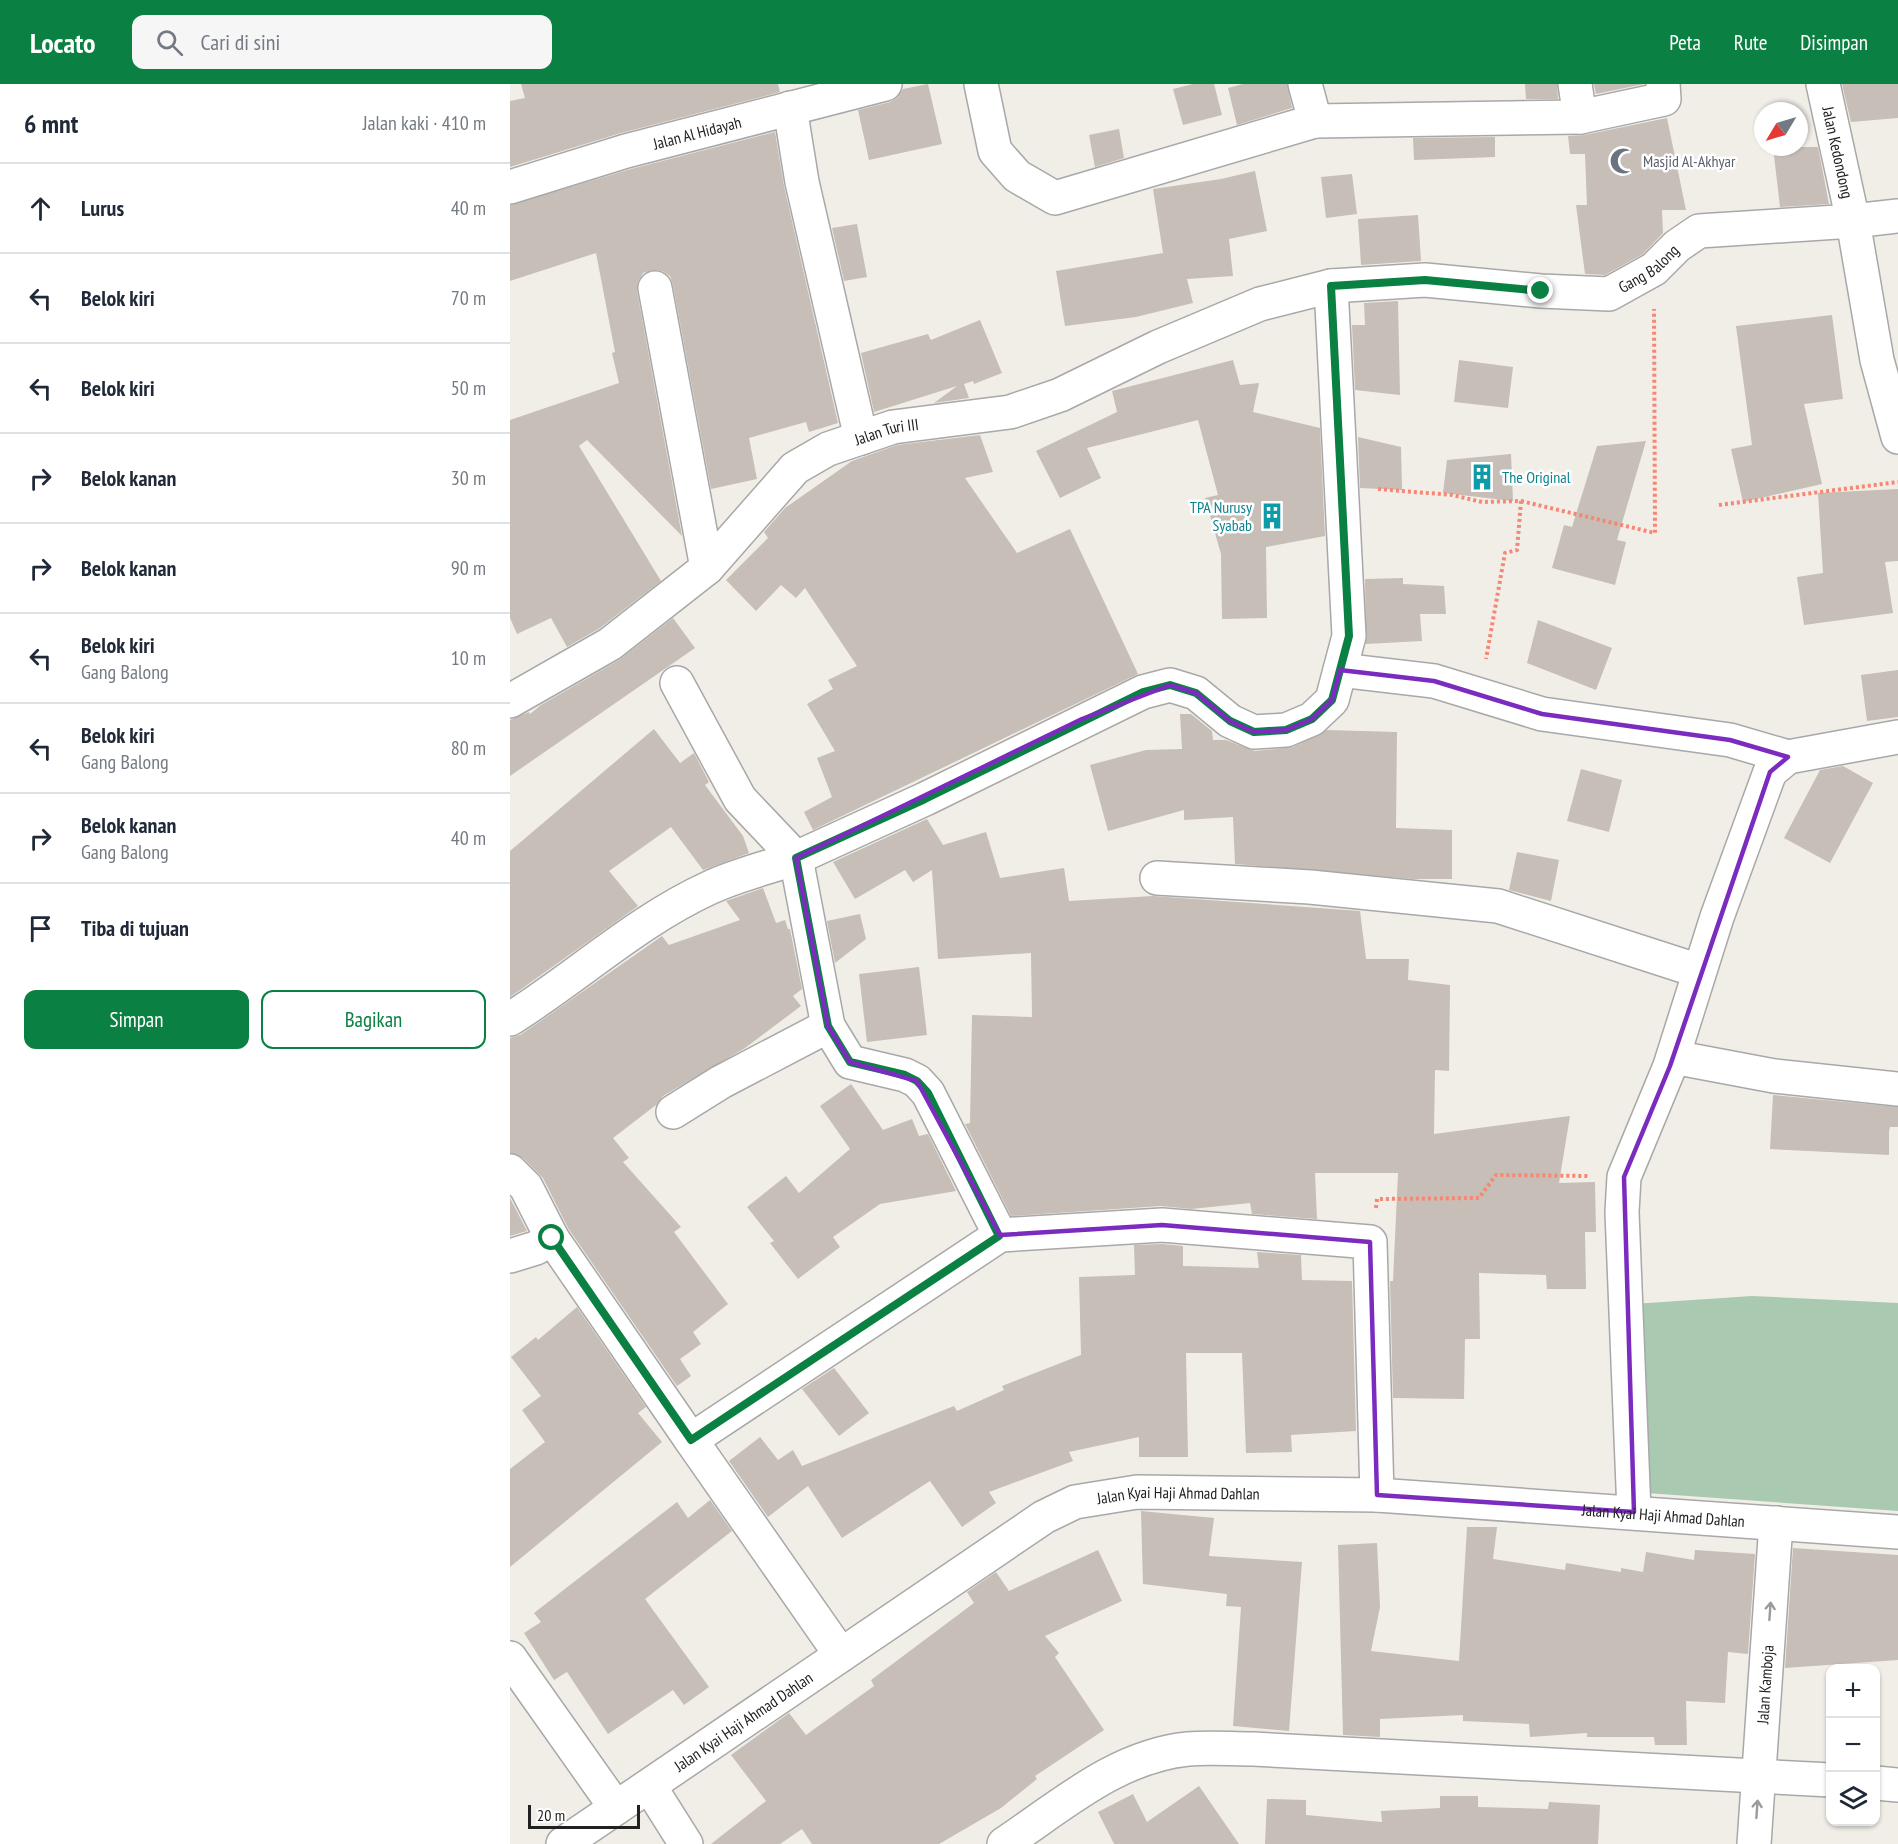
<!DOCTYPE html>
<html lang="id">
<head>
<meta charset="utf-8">
<style>
	:root { --surface:#fff; --page:#f6f6f7; --text:#1f2937; --muted:#747a83; --line:#e0e1e3; --accent:#0b8043 }
	body { margin:0; font-family:"PT Sans Narrow",sans-serif; background:var(--page); color:var(--text) }
	.controls { position:absolute; right:18px; bottom:18px; display:grid; overflow:hidden; border-radius:12px; box-shadow:0 2px 4px #0004 }
	.controls button { width:54px; height:54px; display:grid; place-items:center; padding:0; border:0; border-bottom:2px solid var(--line); background:var(--surface); color:var(--text); font:30px sans-serif }
	.compass { position:absolute; left:1244px; top:18px; width:54px; height:54px; border-radius:50%; background:var(--surface); box-shadow:0 2px 4px #0004; rotate:232deg }
	.scale { position:absolute; left:18px; bottom:15px; width:112px; box-sizing:border-box; padding-left:6px; border:3px solid #212121; border-top:0; font-size:16px; line-height:21px; white-space:nowrap; color:#212121; -webkit-text-stroke:4px #fff; paint-order:stroke }
	.stop { position:absolute; width:18px; height:18px; margin:-14px; border:4px solid #0b8043; border-radius:50%; background:#fff }
	.stop.end { background:#0b8043; border-color:#fff; box-shadow:0 2px 6px #0008 }
	.list { margin:0; padding:0; list-style:none }
	h2 { display:flex; justify-content:space-between; align-items:center; height:78px; margin:0; padding:0 24px; font-size:26px }
	h2 small { font-size:20px; font-weight:400; color:var(--muted) }
	.list li { display:grid; grid-template-columns:39px 1fr auto; gap:18px; align-items:center; box-sizing:border-box; height:90px; padding:0 24px; border-top:2px solid var(--line) }
	.list b { display:block; font-size:22px; white-space:nowrap }
	.list p { margin:0; font-size:20px; white-space:nowrap; color:var(--muted) }
	.list em { font-size:20px; font-style:normal; color:var(--muted) }
	.actions { display:flex; gap:12px; padding:18px 24px }
	.actions a { flex:1; padding:14px 0; border:2px solid var(--accent); border-radius:12px; text-align:center; font-size:21px; color:var(--accent) }
	.actions .main { background:var(--accent); color:#fff }
	.icon { flex:none; width:33px; height:33px; fill:none; stroke:currentColor; stroke-width:2; stroke-linecap:round; stroke-linejoin:round }
	.map { position:relative; flex:none; width:1388px; height:1760px; overflow:hidden }
	header { display:flex; align-items:center; gap:36px; box-sizing:border-box; height:84px; padding:0 30px; background:var(--accent); color:#fff }
	header strong { font-size:28px }
	nav { display:flex; gap:33px; margin-inline-start:auto; font-size:21px }
	.search { width:420px; height:54px; background:var(--page); display:flex; align-items:center; gap:15px; box-sizing:border-box; padding:0 21px; border-radius:12px; color:var(--muted); font-size:22px }
	main { display:flex }
	aside { flex:1; background:var(--surface) }
	.map>svg:first-child { display:block }
	.cemetery { fill:#a9c9b0 }
	.building { fill:#c6beb7 }
	.lines { fill:none; stroke-linecap:round; stroke-linejoin:round }
	.minor-casing { stroke:#a8a8a8; stroke-width:36 }
	.path { stroke:#f78773; stroke-width:4; stroke-dasharray:3 3; stroke-linecap:butt }
	.minor { stroke:#fff; stroke-width:33 }
	.oneway { stroke:#9b9b9b }
	.route { stroke:#0b8043; stroke-width:8 }
	.marked { fill:none; stroke:#7b2cbf; stroke-width:4.5; stroke-linejoin:round }
	.labels { text-anchor:middle; stroke-width:5; stroke-linejoin:round; paint-order:stroke }
	.street-label { font-size:16px; fill:#212121; stroke:#fff }
	.worship-label { font-size:16px; fill:#5b616d; stroke:#fff; text-anchor:start }
	.culture-label { font-size:16px; fill:#0d838f; stroke:#fff; text-anchor:start }
</style>
</head>
<body>
<header>
<strong>Locato</strong>
<div class="search"><svg class="icon" aria-label="search" viewBox="0 0 24 24"><circle cx="10" cy="10" r="6"/><path d="M15 15l6 6"/></svg>Cari di sini</div>
<nav><a>Peta</a><a>Rute</a><a>Disimpan</a></nav>
</header>
<main>
<aside>
<h2>6 mnt<small>Jalan kaki · 410 m</small></h2>
<ul class="list">
<li><svg class="icon" aria-label="ahead" viewBox="0 0 24 24"><path d="M12 20V5M6 11l6-6 6 6"/></svg><div><b>Lurus</b></div><em>40 m</em></li>
<li><svg class="icon" aria-label="left" viewBox="0 0 24 24"><path d="M17 20v-9H6M10 6l-5 5 5 5"/></svg><div><b>Belok kiri</b></div><em>70 m</em></li>
<li><svg class="icon" aria-label="left" viewBox="0 0 24 24"><path d="M17 20v-9H6M10 6l-5 5 5 5"/></svg><div><b>Belok kiri</b></div><em>50 m</em></li>
<li><svg class="icon" aria-label="right" viewBox="0 0 24 24"><path d="M7 20v-9h11M14 6l5 5-5 5"/></svg><div><b>Belok kanan</b></div><em>30 m</em></li>
<li><svg class="icon" aria-label="right" viewBox="0 0 24 24"><path d="M7 20v-9h11M14 6l5 5-5 5"/></svg><div><b>Belok kanan</b></div><em>90 m</em></li>
<li><svg class="icon" aria-label="left" viewBox="0 0 24 24"><path d="M17 20v-9H6M10 6l-5 5 5 5"/></svg><div><b>Belok kiri</b><p>Gang Balong</p></div><em>10 m</em></li>
<li><svg class="icon" aria-label="left" viewBox="0 0 24 24"><path d="M17 20v-9H6M10 6l-5 5 5 5"/></svg><div><b>Belok kiri</b><p>Gang Balong</p></div><em>80 m</em></li>
<li><svg class="icon" aria-label="right" viewBox="0 0 24 24"><path d="M7 20v-9h11M14 6l5 5-5 5"/></svg><div><b>Belok kanan</b><p>Gang Balong</p></div><em>40 m</em></li>
<li><svg class="icon" aria-label="arrive" viewBox="0 0 24 24"><path d="M6 21V4h12l-3 4 3 4H6"/></svg><div><b>Tiba di tujuan</b></div></li>
</ul>
<div class="actions"><a class="main">Simpan</a><a>Bagikan</a></div>
</aside>
<div class="map">
<svg width="1388" height="1760" viewBox="0 0 1388 1760">
	<rect width="100%" height="100%" fill="#f1eee8"/>
	<path class="cemetery" d="M 1242,1212 L 1388,1219 L 1388,1427 L 1122,1408 L 1123,1220 Z"/>
	<g class="building">
		<path d="M 11,0 L 268,0 L 270,8 L 111,49 L 0,83 L 0,17 L 15,14 Z"/>
		<path d="M 418,0 L 432,60 L 359,76 L 348,26 L 380,18 L 388,13 L 393,5 Z"/>
		<path d="M 683,0 L 704,0 L 712,31 L 673,41 L 663,5 Z"/>
		<path d="M 733,0 L 777,0 L 782,24 L 727,41 L 718,4 Z"/>
		<path d="M 1015,0 L 1047,0 L 1048,15 L 1016,15 Z"/>
		<path d="M 1084,0 L 1134,0 L 1086,10 Z"/>
		<path d="M 1332,0 L 1388,0 L 1388,34 L 1341,38 Z"/>
		<path d="M 1157,34 L 1176,126 L 1152,126 L 1153,149 L 1133,170 L 1095,191 L 1075,190 L 1066,121 L 1077,121 L 1075,70 L 1060,70 L 1058,52 L 1074,51 Z"/>
		<path d="M 609,45 L 614,74 L 585,83 L 579,51 Z"/>
		<path d="M 265,48 L 274,102 L 328,339 L 299,348 L 296,338 L 239,354 L 247,395 L 201,405 L 163,201 L 160,192 L 152,187 L 142,186 L 133,189 L 128,197 L 127,207 L 172,452 L 77,356 L 69,362 L 151,497 L 90,544 L 57,563 L 41,534 L 7,550 L 0,534 L 0,336 L 109,299 L 102,269 L 105,268 L 86,169 L 0,197 L 0,121 L 121,85 Z"/>
		<path d="M 985,53 L 985,73 L 904,76 L 903,54 Z"/>
		<path d="M 1263,63 L 1308,63 L 1319,120 L 1270,123 Z"/>
		<path d="M 745,87 L 757,147 L 719,155 L 723,192 L 677,195 L 683,219 L 626,233 L 555,242 L 546,187 L 653,169 L 643,105 L 711,95 Z"/>
		<path d="M 842,90 L 847,130 L 816,134 L 811,93 Z"/>
		<path d="M 908,131 L 911,177 L 851,181 L 848,135 Z"/>
		<path d="M 347,140 L 357,193 L 334,197 L 322,144 Z"/>
		<path d="M 888,217 L 890,311 L 845,306 L 842,241 L 855,241 L 854,219 Z"/>
		<path d="M 1322,231 L 1333,315 L 1294,320 L 1312,400 L 1233,418 L 1221,365 L 1242,361 L 1226,242 Z"/>
		<path d="M 470,236 L 492,289 L 464,300 L 463,297 L 454,300 L 459,314 L 424,319 L 447,302 L 364,328 L 351,269 L 418,250 L 421,256 Z"/>
		<path d="M 723,276 L 730,301 L 749,299 L 743,328 L 810,344 L 815,452 L 756,463 L 757,534 L 712,535 L 711,470 L 695,414 L 708,411 L 688,336 L 577,364 L 591,394 L 550,414 L 526,367 L 607,328 L 602,307 Z"/>
		<path d="M 949,276 L 1003,283 L 998,324 L 944,318 Z"/>
		<path d="M 470,351 L 483,388 L 455,394 L 507,469 L 560,445 L 628,590 L 303,746 L 294,728 L 322,713 L 307,674 L 325,667 L 297,620 L 323,605 L 318,596 L 347,582 L 295,504 L 286,514 L 271,501 L 246,527 L 216,496 L 258,454 L 254,448 L 275,424 L 342,377 L 387,361 Z"/>
		<path d="M 848,353 L 891,363 L 892,406 L 850,404 Z"/>
		<path d="M 1136,357 L 1107,456 L 1116,458 L 1105,501 L 1042,484 L 1054,441 L 1062,443 L 1087,362 Z"/>
		<path d="M 1001,370 L 1003,417 L 933,409 L 937,376 Z"/>
		<path d="M 1388,405 L 1388,477 L 1375,478 L 1383,529 L 1294,541 L 1287,493 L 1313,489 L 1308,409 Z"/>
		<path d="M 893,494 L 893,500 L 934,502 L 936,530 L 910,530 L 912,557 L 856,560 L 855,495 Z"/>
		<path d="M 163,534 L 185,564 L 0,692 L 0,636 L 19,628 L 20,630 L 31,621 L 109,576 Z"/>
		<path d="M 1028,536 L 1102,564 L 1086,606 L 1017,579 Z"/>
		<path d="M 1388,586 L 1388,633 L 1357,637 L 1351,591 Z"/>
		<path d="M 670,630 L 681,630 L 702,647 L 703,656 L 716,656 L 745,667 L 783,663 L 817,646 L 887,648 L 886,744 L 942,746 L 942,795 L 903,795 L 725,780 L 723,733 L 674,736 L 674,726 L 598,747 L 580,681 L 636,666 L 672,665 Z"/>
		<path d="M 144,645 L 170,679 L 184,669 L 199,698 L 195,701 L 233,752 L 239,769 L 193,786 L 161,743 L 99,787 L 128,822 L 0,913 L 0,767 Z"/>
		<path d="M 1333,682 L 1363,699 L 1320,779 L 1274,754 L 1310,686 Z"/>
		<path d="M 1071,685 L 1112,696 L 1099,748 L 1057,737 Z"/>
		<path d="M 417,735 L 433,761 L 476,748 L 490,794 L 554,784 L 559,817 L 643,812 L 850,827 L 856,875 L 899,875 L 898,896 L 940,901 L 939,987 L 925,986 L 924,1050 L 1060,1032 L 1049,1099 L 1085,1098 L 1086,1148 L 1075,1148 L 1076,1205 L 1037,1205 L 1036,1191 L 969,1189 L 970,1255 L 955,1255 L 954,1315 L 883,1314 L 880,1197 L 883,1197 L 888,1089 L 805,1089 L 807,1135 L 742,1130 L 740,1119 L 681,1125 L 651,1122 L 501,1132 L 455,1040 L 460,1039 L 462,931 L 522,933 L 521,869 L 428,875 L 422,786 L 403,798 L 395,786 L 345,815 L 323,778 Z"/>
		<path d="M 1007,768 L 1049,776 L 1041,817 L 999,806 Z"/>
		<path d="M 253,804 L 266,839 L 275,836 L 278,845 L 280,845 L 292,905 L 283,912 L 291,922 L 235,964 L 153,1012 L 146,1021 L 103,1054 L 119,1074 L 113,1078 L 171,1143 L 164,1148 L 218,1220 L 183,1248 L 191,1260 L 170,1275 L 181,1292 L 167,1302 L 58,1144 L 33,1094 L 13,1074 L 0,1069 L 0,954 L 10,951 L 35,934 L 152,852 L 159,861 L 230,836 L 216,817 Z"/>
		<path d="M 350,830 L 356,855 L 325,879 L 317,837 Z"/>
		<path d="M 409,883 L 417,951 L 357,958 L 349,890 Z"/>
		<path d="M 341,1000 L 373,1046 L 402,1035 L 409,1052 L 418,1050 L 446,1107 L 370,1120 L 323,1153 L 330,1163 L 288,1195 L 260,1159 L 264,1157 L 237,1123 L 276,1092 L 289,1109 L 340,1065 L 310,1022 Z"/>
		<path d="M 1263,1011 L 1388,1023 L 1388,1043 L 1380,1043 L 1379,1047 L 1379,1071 L 1260,1065 Z"/>
		<path d="M 0,1114 L 17,1147 L 0,1152 Z"/>
		<path d="M 652,1160 L 673,1162 L 673,1182 L 749,1184 L 747,1168 L 791,1171 L 792,1196 L 842,1197 L 846,1347 L 781,1351 L 782,1368 L 736,1369 L 732,1269 L 676,1269 L 678,1373 L 629,1373 L 629,1353 L 559,1368 L 563,1377 L 479,1408 L 486,1419 L 452,1443 L 420,1397 L 332,1454 L 298,1402 L 258,1433 L 219,1377 L 250,1353 L 268,1376 L 283,1366 L 292,1382 L 444,1322 L 447,1327 L 494,1306 L 492,1302 L 571,1271 L 569,1193 L 625,1191 L 624,1161 Z"/>
		<path d="M 67,1223 L 136,1323 L 128,1329 L 152,1358 L 0,1483 L 0,1385 L 35,1358 L 12,1326 L 31,1312 L 1,1273 L 26,1253 L 28,1256 Z"/>
		<path d="M 324,1284 L 359,1329 L 329,1352 L 292,1305 Z"/>
		<path d="M 200,1416 L 222,1447 L 135,1515 L 199,1603 L 174,1621 L 163,1606 L 98,1650 L 57,1588 L 44,1596 L 14,1549 L 31,1538 L 24,1529 L 167,1418 L 178,1434 Z"/>
		<path d="M 631,1427 L 704,1434 L 699,1472 L 792,1478 L 779,1647 L 723,1642 L 731,1523 L 716,1522 L 717,1510 L 633,1500 Z"/>
		<path d="M 957,1443 L 987,1443 L 983,1475 L 1055,1486 L 1056,1479 L 1111,1488 L 1111,1484 L 1133,1488 L 1136,1468 L 1184,1476 L 1185,1466 L 1245,1470 L 1238,1570 L 1218,1568 L 1215,1619 L 1176,1617 L 1177,1661 L 1145,1661 L 1144,1653 L 1077,1653 L 1077,1649 L 1020,1653 L 1019,1640 L 953,1637 L 953,1631 L 870,1635 L 870,1653 L 833,1651 L 828,1461 L 867,1459 L 870,1523 L 861,1567 L 949,1577 Z"/>
		<path d="M 1283,1464 L 1388,1471 L 1388,1576 L 1275,1584 Z"/>
		<path d="M 588,1466 L 612,1517 L 535,1552 L 549,1569 L 545,1573 L 594,1646 L 525,1692 L 527,1695 L 491,1724 L 429,1760 L 302,1760 L 292,1745 L 270,1760 L 201,1760 L 256,1717 L 221,1671 L 279,1629 L 296,1651 L 364,1602 L 361,1596 L 464,1519 L 457,1508 L 486,1488 L 499,1507 Z"/>
		<path d="M 689,1702 L 729,1760 L 604,1760 L 588,1728 L 623,1710 L 637,1738 Z"/>
		<path d="M 930,1712 L 968,1712 L 968,1723 L 1038,1725 L 1039,1718 L 1090,1721 L 1088,1760 L 755,1760 L 757,1715 L 796,1716 L 796,1731 L 872,1738 L 871,1727 L 930,1724 Z"/>
	</g>
	<g class="lines">
		<g class="minor-casing">
			<g id="minor">
				<path d="M 471,0 L 485,67 L 507,92 L 545,114 L 805,37 L 1070,33 L 1154,15 L 1153,0"/>
				<path d="M 795,0 L 805,37"/>
				<path d="M 1065,0 L 1070,33"/>
				<path id="s1" d="M 1313,0 L 1343,137 L 1367,276 L 1388,353"/>
				<path d="M 280,24 L 292,98 L 351,354"/>
				<path id="s2" d="M 0,103 L 116,67 L 375,0"/>
				<path d="M 145,204 L 197,484"/>
				<path d="M 830,586 L 924,597 L 1032,630 L 1220,656 L 1278,673"/>
				<path d="M 167,599 L 230,715 L 286,774 L 415,715 L 633,608 L 660,601 L 686,609 L 720,637 L 744,648 L 776,646 L 802,635 L 822,616 L 839,552 L 821,202"/>
				<path id="s3" d="M 0,617 L 100,560 L 197,484 L 285,384 L 318,365 L 383,343 L 500,328 L 550,311 L 648,263 L 750,220 L 821,202 L 915,196 L 1031,207 L 1099,210 L 1144,185 L 1167,162 L 1189,147 L 1343,137 L 1388,132"/>
				<path d="M 647,794 L 800,803 L 988,822 L 1189,887"/>
				<path d="M 0,935 C 67,893 127,837 199,804 C 226,791 257,784 286,774 L 318,942 L 340,978 L 395,991 L 407,997 L 418,1009 L 490,1151"/>
				<path d="M 1163,973 L 1264,992 L 1388,1005"/>
				<path d="M 163,1028 L 211,998 L 318,942"/>
				<path d="M 0,1087 L 16,1103 L 42,1154 L 181,1356"/>
				<path d="M 0,1172 L 26,1164 L 42,1154"/>
				<path d="M 1124,1428 L 1112,1128 L 1114,1093 L 1160,982 L 1207,833 L 1260,688 L 1278,673 L 1388,653"/>
				<path d="M 331,1571 L 181,1356 L 490,1151 L 652,1141 L 860,1158 L 867,1411"/>
				<path d="M 0,1574 L 106,1724"/>
				<path d="M 1366,1699 L 1388,1701"/>
				<path d="M 140,1703 L 176,1760"/>
				<path id="s4" d="M 53,1760 L 534,1433 L 565,1418 L 627,1408 L 867,1411 L 1388,1448"/>
				<path d="M 494,1760 C 551,1722 607,1672 678,1665 C 699,1663 721,1665 743,1665 L 1320,1696"/>
				<path id="s5" d="M 1244,1760 L 1266,1439"/>
			</g>
		</g>
		<g class="path">
			<path d="M 868,405 L 942,411 L 972,418 L 1011,417 L 1007,466 L 995,469 L 976,575"/>
			<path d="M 1011,417 L 1145,449 L 1144,225"/>
			<path d="M 1209,421 L 1388,398"/>
			<path d="M 866,1124 L 867,1115 L 969,1114 L 986,1091 L 1079,1092"/>
		</g>
		<use href="#minor" class="minor"/>
	</g>
	<defs><path id="oneway-shaft" d="M-6 0H5M1.5-3L5.5 0L1.5 3" fill="none" stroke-width="1.6" stroke-linecap="round" stroke-linejoin="round" transform="scale(1.5)"/></defs>
	<g class="oneway">
		<use href="#oneway-shaft" transform="translate(1260 1527) rotate(-86)"/>
		<use href="#oneway-shaft" transform="translate(1247 1725) rotate(-86)"/>
	</g>
	<g class="lines">
		<path class="route" d="M 42,1154 L 181,1356 L 489,1152 L 418,1009 L 407,997 L 395,991 L 340,978 L 318,942 L 286,774 L 415,715 L 633,608 L 660,601 L 686,609 L 720,637 L 744,648 L 776,646 L 802,635 L 822,616 L 839,552 L 821,202 L 915,196 L 1031,207"/>
	</g>
	<path class="marked" d="M 830,586 L 924,597 L 1032,630 L 1220,656 L 1278,673 L 1260,688 L 1160,982 L 1114,1093 L 1124,1428 L 867,1411 L 860,1158 L 652,1141 L 490,1151 L 407,997 L 340,978 L 318,942 L 286,774 L 572,635 L 660,601 L 686,609 L 720,637 L 744,648 L 776,646 L 802,635 L 822,616 Z"/>
	<defs>
		<g id="mosque-bare" transform="scale(2.07)"><path d="M3.5-4.9A6 6 0 1 0 3.5 4.9A5 5 0 1 1 3.5-4.9Z" fill="#6b7280" stroke="#fff" stroke-width="2.5" paint-order="stroke"/></g>
		<g id="building-bare" transform="scale(2.07)"><path d="M-4-6H4V6H1V3H-1V6H-4ZM-2.5-4.3h1.7v1.8h-1.7ZM.8-4.3h1.7v1.8H.8ZM-2.5-1h1.7V.8h-1.7ZM.8-1h1.7V.8H.8Z" fill="#0f9aa8" stroke="#fff" stroke-width="2.5" paint-order="stroke"/></g>
	</defs>
	<g fill-rule="evenodd">
		<use href="#mosque-bare" x="1113" y="77"/>
		<use href="#building-bare" x="972" y="393"/>
		<use href="#building-bare" x="762" y="432"/>
	</g>
	<g class="labels">
		<g class="street-label">
			<text dy="6" stroke="none"><textPath href="#s2" startOffset="195">Jalan Al Hidayah</textPath></text>
			<text dy="6" stroke="none"><textPath href="#s1" startOffset="70">Jalan Kedondong</textPath></text>
			<text dy="6" stroke="none"><textPath href="#s3" startOffset="1268">Gang Balong</textPath></text>
			<text dy="6" stroke="none"><textPath href="#s3" startOffset="471">Jalan Turi III</textPath></text>
			<text dy="6" stroke="none"><textPath href="#s4" startOffset="720">Jalan Kyai Haji Ahmad Dahlan</textPath></text>
			<text dy="6" stroke="none"><textPath href="#s4" startOffset="1206">Jalan Kyai Haji Ahmad Dahlan</textPath></text>
			<text dy="6" stroke="none"><textPath href="#s5" startOffset="160">Jalan Kamboja</textPath></text>
			<text dy="6" stroke="none"><textPath href="#s4" startOffset="218">Jalan Kyai Haji Ahmad Dahlan</textPath></text>
		</g>
		<g class="worship-label">
			<text x="1133" y="83">Masjid Al-Akhyar</text>
		</g>
		<g class="culture-label">
			<text x="992" y="399">The Original</text>
			<text x="742" y="429" text-anchor="end">TPA Nurusy<tspan x="742" dy="18">Syabab</tspan></text>
		</g>
	</g>
</svg>
<div class="controls">
<button>+</button>
<button>−</button>
<button><svg class="icon" aria-label="layers" viewBox="0 0 24 24"><path d="M12 4l9 5-9 5-9-5zM3 14l9 5 9-5"/></svg></button>
</div>
<svg class="compass" viewBox="-18 -18 36 36"><path d="M0-13l5 13h-10z" fill="#e53935"/><path d="M0 13l5-13h-10z" fill="#747a83"/></svg>
<div class="scale">20 m</div>
<div class="stop" style="left:42px;top:1154px"></div>
<div class="stop end" style="left:1031px;top:207px"></div>
</div>
</main>
</body>
</html>
